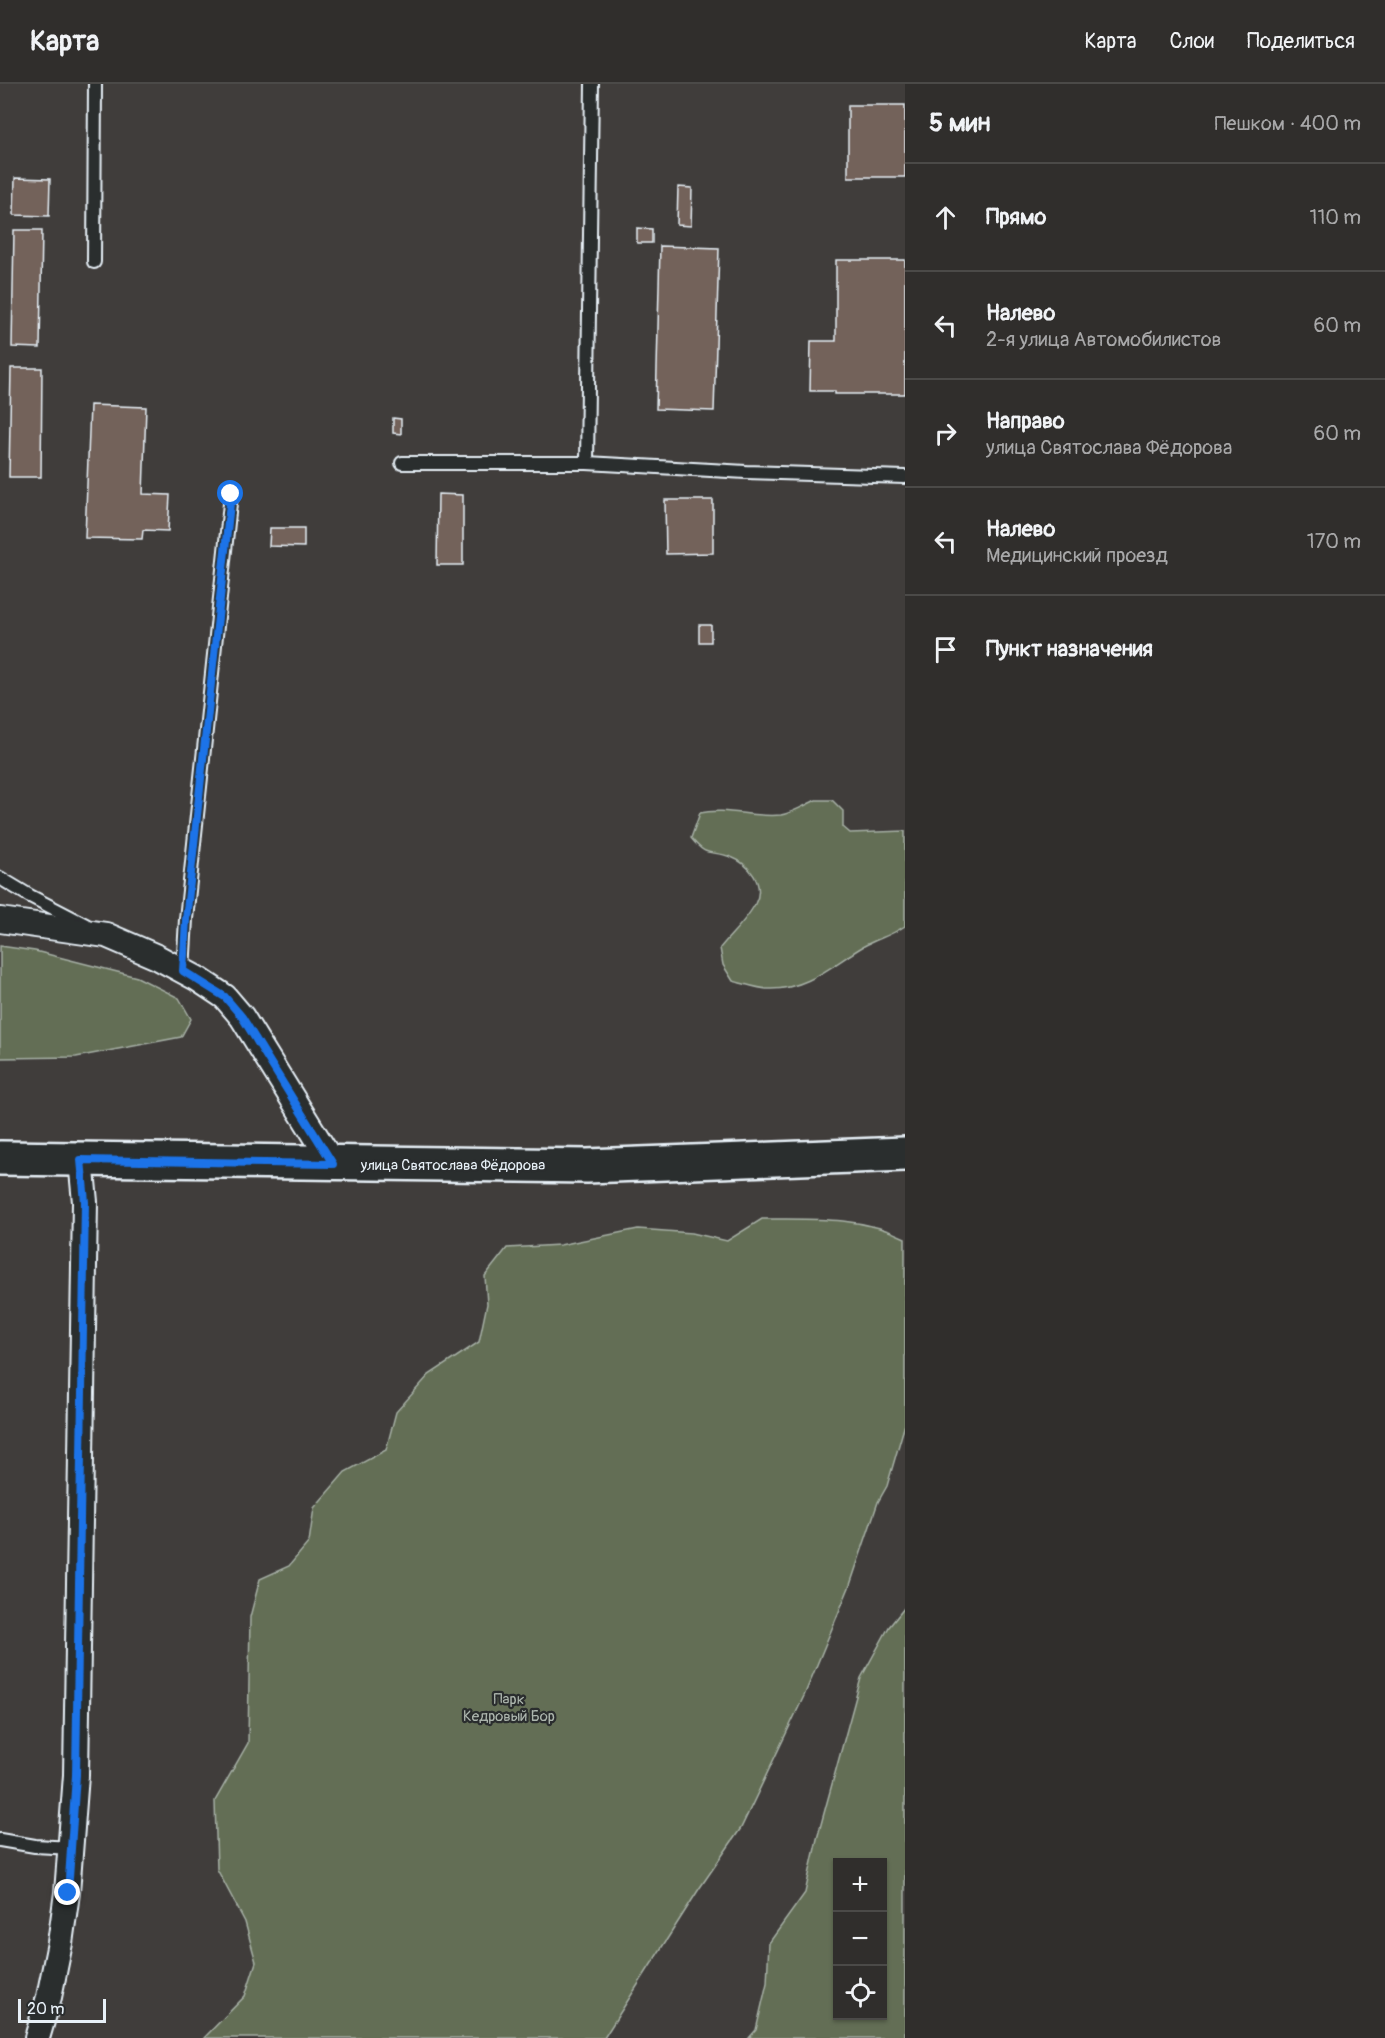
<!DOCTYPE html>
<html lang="ru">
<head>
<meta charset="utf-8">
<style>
	:root { --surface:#302e2c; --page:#383634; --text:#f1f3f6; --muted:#a8a8a9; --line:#4b4a48 }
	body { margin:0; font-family:Pangolin,sans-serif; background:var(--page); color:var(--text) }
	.controls { position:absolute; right:18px; bottom:18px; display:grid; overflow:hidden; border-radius:0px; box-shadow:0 2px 4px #0004 }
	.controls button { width:54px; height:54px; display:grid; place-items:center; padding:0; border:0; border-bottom:2px solid var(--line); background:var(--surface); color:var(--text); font:30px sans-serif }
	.scale { position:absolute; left:18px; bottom:15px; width:88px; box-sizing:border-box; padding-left:6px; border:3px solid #e8f1f8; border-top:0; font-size:16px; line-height:21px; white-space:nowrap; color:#e8f1f8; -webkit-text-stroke:4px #2a2d2e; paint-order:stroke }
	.stop { position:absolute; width:18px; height:18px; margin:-14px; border:4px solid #1a73e8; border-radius:50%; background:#fff }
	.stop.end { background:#1a73e8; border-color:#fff; box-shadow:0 2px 6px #0008 }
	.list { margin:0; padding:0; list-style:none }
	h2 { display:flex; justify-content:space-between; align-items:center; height:78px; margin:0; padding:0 24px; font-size:26px }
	h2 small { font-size:20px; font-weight:400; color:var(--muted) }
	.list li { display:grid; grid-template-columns:39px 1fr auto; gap:18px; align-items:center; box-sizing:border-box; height:108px; padding:0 24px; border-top:2px solid var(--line) }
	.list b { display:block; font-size:22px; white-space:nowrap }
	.list p { margin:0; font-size:20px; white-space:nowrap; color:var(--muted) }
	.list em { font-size:20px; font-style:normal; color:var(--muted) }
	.icon { flex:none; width:33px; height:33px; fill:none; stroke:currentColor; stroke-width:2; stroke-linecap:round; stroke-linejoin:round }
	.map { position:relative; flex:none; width:905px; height:1954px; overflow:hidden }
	header { display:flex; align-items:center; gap:36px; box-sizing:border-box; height:84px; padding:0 30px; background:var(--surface); border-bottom:2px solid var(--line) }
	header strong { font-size:28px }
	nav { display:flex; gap:33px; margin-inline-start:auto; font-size:21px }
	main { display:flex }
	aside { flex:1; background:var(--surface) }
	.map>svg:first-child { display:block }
	.green { fill:#646e54; stroke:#a6b0a6; stroke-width:1.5; fill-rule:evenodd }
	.building { fill:#73625a; stroke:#e8f1f8; stroke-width:1.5 }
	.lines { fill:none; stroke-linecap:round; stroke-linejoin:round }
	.lane-casing { stroke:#e8f1f8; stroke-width:16 }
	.street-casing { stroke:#e8f1f8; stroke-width:28 }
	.secondary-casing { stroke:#e8f1f8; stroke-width:38 }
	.lane { stroke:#2a2d2e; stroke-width:12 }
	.street { stroke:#2a2d2e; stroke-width:24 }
	.secondary { stroke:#2a2d2e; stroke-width:33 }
	.route { stroke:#1a73e8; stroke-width:8 }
	.labels { text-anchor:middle; stroke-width:4.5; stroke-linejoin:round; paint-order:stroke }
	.street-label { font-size:15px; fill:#e8f1f8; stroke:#2a2d2e }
	.park-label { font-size:15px; fill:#adb6ae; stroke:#2a2d2e }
</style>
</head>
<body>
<header>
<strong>Карта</strong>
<nav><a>Карта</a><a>Слои</a><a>Поделиться</a></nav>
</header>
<main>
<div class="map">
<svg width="905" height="1954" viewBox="0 0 905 1954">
	<rect width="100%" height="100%" fill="#403d3b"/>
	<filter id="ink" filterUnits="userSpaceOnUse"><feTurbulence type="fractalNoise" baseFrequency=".0167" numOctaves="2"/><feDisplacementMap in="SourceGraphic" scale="12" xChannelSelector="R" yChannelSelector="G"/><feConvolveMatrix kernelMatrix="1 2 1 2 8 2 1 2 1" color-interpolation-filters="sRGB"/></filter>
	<g filter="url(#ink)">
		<g class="green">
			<path d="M 816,716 L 832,716 L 843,727 L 843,743 L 850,749 L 905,747 L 905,842 C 890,852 879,854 864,862 C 833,880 808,906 769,905 C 758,905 745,900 733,897 L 723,881 L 720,864 C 731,850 747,836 755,820 C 766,800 749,780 731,773 C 709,765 708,775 691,754 L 700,729 C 726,723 753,734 781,731 C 792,729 805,721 816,716 Z"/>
			<path d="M 0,862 L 35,867 L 137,893 L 179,914 L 191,935 L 181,953 L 76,973 L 0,974 Z"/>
			<path d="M 762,1135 C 809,1135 862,1132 905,1154 L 905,1340 L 887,1402 L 878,1418 L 850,1501 L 804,1612 L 741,1744 L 699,1805 L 604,1954 L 204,1954 L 245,1912 L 256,1878 L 245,1838 L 217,1785 L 215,1717 L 248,1659 L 250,1533 L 260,1495 L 289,1482 L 309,1458 L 314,1424 L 345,1388 L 386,1366 L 396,1328 L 429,1291 L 479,1258 L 487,1220 L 485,1192 L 507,1164 L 560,1161 L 638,1145 L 692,1149 L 727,1157 Z"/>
			<path d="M 905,1523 L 905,1954 L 749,1954 L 756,1946 L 767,1899 L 769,1859 L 805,1809 L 817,1755 L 861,1594 L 889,1543 ZM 838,1778 L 882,1778 L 882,1932 L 838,1932 Z"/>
		</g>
		<g class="building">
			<rect x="848" y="21" width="57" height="72"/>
			<path d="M 15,94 L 50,95 L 49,132 L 14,131 Z"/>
			<path d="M 678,103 L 692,104 L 691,142 L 677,141 Z"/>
			<path d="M 637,144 L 652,145 L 652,159 L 637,159 Z"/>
			<path d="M 14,146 L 42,146 L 40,264 L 12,263 Z"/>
			<path d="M 660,162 L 719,164 L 714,327 L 656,325 Z"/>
			<path d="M 836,176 L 905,176 L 905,310 L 835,310 L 835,307 L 810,307 L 811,257 L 836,257 Z"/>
			<path d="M 11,284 L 42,284 L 41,393 L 9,393 Z"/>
			<path d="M 90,321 L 146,323 L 143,410 L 170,411 L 168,447 L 143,446 L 142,455 L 85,454 Z"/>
			<path d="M 393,334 L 401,335 L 401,350 L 393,349 Z"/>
			<path d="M 438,410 L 463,411 L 463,481 L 437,481 Z"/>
			<path d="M 665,416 L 713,416 L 713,469 L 666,470 Z"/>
			<path d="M 270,444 L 304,444 L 304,463 L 269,462 Z"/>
			<rect x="699" y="541" width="12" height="17"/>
		</g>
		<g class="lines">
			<g class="lane-casing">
				<g id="lane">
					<path d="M 94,178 L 95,0"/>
					<path d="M 402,379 L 587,379 L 746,388 L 905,393"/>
					<path d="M 587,379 L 592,0"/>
					<path d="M 0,794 L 30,812 L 86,841"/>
					<path d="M 183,887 L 186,835 L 231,410"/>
					<path d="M 0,1756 L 35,1762 L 72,1764"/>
				</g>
			</g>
			<g class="street-casing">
				<g id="street">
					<path d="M 0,836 L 106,851 L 157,873 L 198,895 L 225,913 L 242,933 L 333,1080"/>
					<path d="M 37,1954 L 49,1913 L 60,1859 L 67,1809 L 76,1691 L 85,1118 L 81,1076"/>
				</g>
			</g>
			<g class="secondary-casing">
				<path id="secondary" d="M 0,1074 L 587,1082 L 905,1070"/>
			</g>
			<use href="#lane" class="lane"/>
			<use href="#street" class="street"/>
			<use href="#secondary" class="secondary"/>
		</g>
	</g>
	<g class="lines" filter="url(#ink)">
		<path class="route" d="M 68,1809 L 76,1691 L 85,1118 L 81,1076 L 333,1080 L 242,933 L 225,913 L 183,887 L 186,836 L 231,410"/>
	</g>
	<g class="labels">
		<g class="street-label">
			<text x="453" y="1086">улица Святослава Фёдорова</text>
		</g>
		<g class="park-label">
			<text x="509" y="1620">Парк<tspan x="509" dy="17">Кедровый Бор</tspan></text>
		</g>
	</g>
</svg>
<div class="controls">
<button>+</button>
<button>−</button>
<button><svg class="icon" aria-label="locate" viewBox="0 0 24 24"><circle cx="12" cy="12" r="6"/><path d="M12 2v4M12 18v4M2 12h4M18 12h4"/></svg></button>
</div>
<div class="scale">20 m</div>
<div class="stop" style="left:231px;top:410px"></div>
<div class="stop end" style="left:68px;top:1809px"></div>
</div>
<aside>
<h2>5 мин<small>Пешком · 400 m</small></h2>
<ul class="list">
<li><svg class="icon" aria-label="ahead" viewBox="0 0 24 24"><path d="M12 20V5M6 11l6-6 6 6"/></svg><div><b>Прямо</b></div><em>110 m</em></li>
<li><svg class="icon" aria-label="left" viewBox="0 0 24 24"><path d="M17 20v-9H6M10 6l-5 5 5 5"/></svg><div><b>Налево</b><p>2-я улица Автомобилистов</p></div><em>60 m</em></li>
<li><svg class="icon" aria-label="right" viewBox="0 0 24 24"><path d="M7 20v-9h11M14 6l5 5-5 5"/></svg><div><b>Направо</b><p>улица Святослава Фёдорова</p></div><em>60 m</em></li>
<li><svg class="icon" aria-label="left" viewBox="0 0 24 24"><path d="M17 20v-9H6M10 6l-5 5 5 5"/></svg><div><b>Налево</b><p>Медицинский проезд</p></div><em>170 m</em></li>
<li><svg class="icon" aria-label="arrive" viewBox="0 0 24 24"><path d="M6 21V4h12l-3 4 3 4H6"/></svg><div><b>Пункт назначения</b></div></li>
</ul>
</aside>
</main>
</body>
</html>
